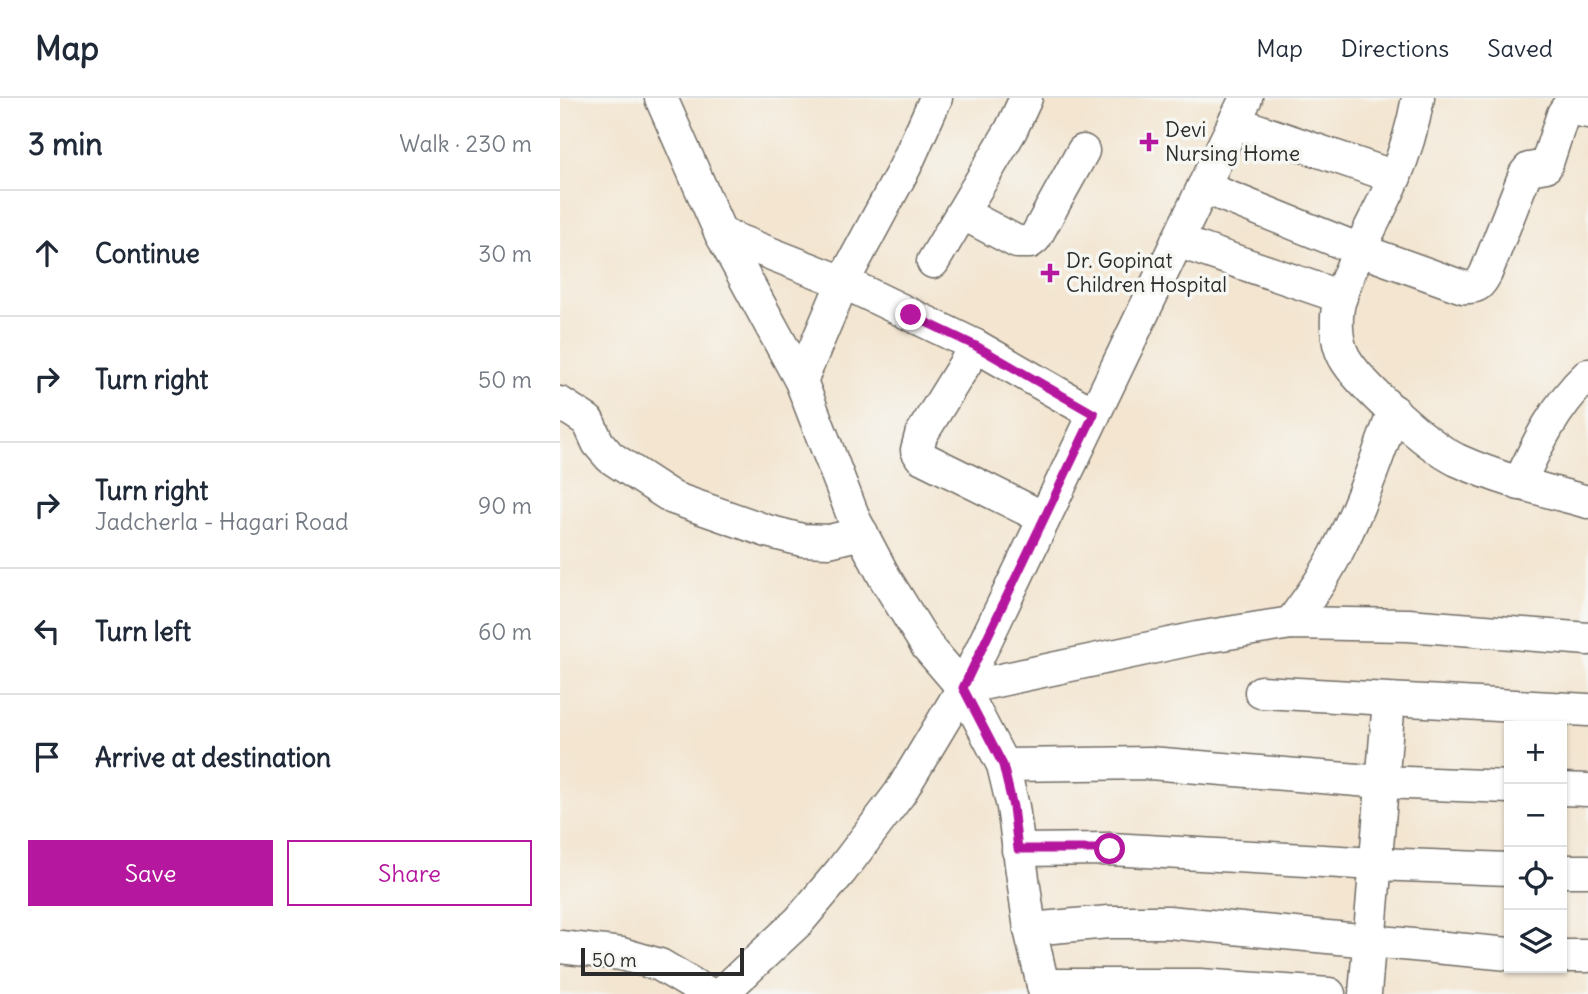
<!DOCTYPE html>
<html lang="en">
<head>
<meta charset="utf-8">
<style>
	:root { --surface:#fff; --page:#f2f2f3; --text:#1f2937; --muted:#747a83; --line:#e0e1e3; --accent:#b5179e }
	body { margin:0; font-family:Delius,sans-serif; background:var(--page); color:var(--text) }
	.controls { position:absolute; right:21px; bottom:21px; display:grid; overflow:hidden; border-radius:0px; box-shadow:0 2px 5px #0004 }
	.controls button { width:63px; height:63px; display:grid; place-items:center; padding:0; border:0; border-bottom:2px solid var(--line); background:var(--surface); color:var(--text); font:35px sans-serif }
	.scale { position:absolute; left:21px; bottom:18px; width:163px; box-sizing:border-box; padding-left:7px; border:4px solid #2b2b2b; border-top:0; font-size:19px; line-height:24px; white-space:nowrap; color:#2b2b2b; -webkit-text-stroke:5px #f6f6f2; paint-order:stroke }
	.stop { position:absolute; width:21px; height:21px; margin:-16px; border:5px solid #b5179e; border-radius:50%; background:#fff }
	.stop.end { background:#b5179e; border-color:#fff; box-shadow:0 2px 7px #0008 }
	.list { margin:0; padding:0; list-style:none }
	h2 { display:flex; justify-content:space-between; align-items:center; height:91px; margin:0; padding:0 28px; font-size:30px }
	h2 small { font-size:23px; font-weight:400; color:var(--muted) }
	.list li { display:grid; grid-template-columns:46px 1fr auto; gap:21px; align-items:center; box-sizing:border-box; height:126px; padding:0 28px; border-top:2px solid var(--line) }
	.list b { display:block; font-size:26px; white-space:nowrap }
	.list p { margin:0; font-size:23px; white-space:nowrap; color:var(--muted) }
	.list em { font-size:23px; font-style:normal; color:var(--muted) }
	.actions { display:flex; gap:14px; padding:21px 28px }
	.actions a { flex:1; padding:16px 0; border:2px solid var(--accent); border-radius:0px; text-align:center; font-size:24px; color:var(--accent) }
	.actions .main { background:var(--accent); color:#fff }
	.icon { flex:none; width:38px; height:38px; fill:none; stroke:currentColor; stroke-width:2; stroke-linecap:round; stroke-linejoin:round }
	.map { position:relative; flex:none; width:1028px; height:896px; overflow:hidden }
	header { display:flex; align-items:center; gap:42px; box-sizing:border-box; height:98px; padding:0 35px; background:var(--surface); border-bottom:2px solid var(--line) }
	header strong { font-size:33px }
	nav { display:flex; gap:38px; margin-inline-start:auto; font-size:24px }
	main { display:flex }
	aside { flex:1; background:var(--surface) }
	.map>svg:first-child { display:block }
	.lines { fill:none; stroke-linecap:round; stroke-linejoin:round }
	.minor-casing { stroke:#716c65; stroke-width:35 }
	.minor { stroke:#fff; stroke-width:32 }
	.route { stroke:#b5179e; stroke-width:9 }
	.poi-dot { fill:#b5179e; stroke:#f6f6f2; stroke-width:2.5 }
	.labels { text-anchor:middle; stroke-width:7; stroke-linejoin:round; paint-order:stroke }
	.poi-label { font-size:21px; fill:#2b2b2b; stroke:#f6f6f2; text-anchor:start }
</style>
</head>
<body>
<header>
<strong>Map</strong>
<nav><a>Map</a><a>Directions</a><a>Saved</a></nav>
</header>
<main>
<aside>
<h2>3 min<small>Walk · 230 m</small></h2>
<ul class="list">
<li><svg class="icon" aria-label="ahead" viewBox="0 0 24 24"><path d="M12 20V5M6 11l6-6 6 6"/></svg><div><b>Continue</b></div><em>30 m</em></li>
<li><svg class="icon" aria-label="right" viewBox="0 0 24 24"><path d="M7 20v-9h11M14 6l5 5-5 5"/></svg><div><b>Turn right</b></div><em>50 m</em></li>
<li><svg class="icon" aria-label="right" viewBox="0 0 24 24"><path d="M7 20v-9h11M14 6l5 5-5 5"/></svg><div><b>Turn right</b><p>Jadcherla - Hagari Road</p></div><em>90 m</em></li>
<li><svg class="icon" aria-label="left" viewBox="0 0 24 24"><path d="M17 20v-9H6M10 6l-5 5 5 5"/></svg><div><b>Turn left</b></div><em>60 m</em></li>
<li><svg class="icon" aria-label="arrive" viewBox="0 0 24 24"><path d="M6 21V4h12l-3 4 3 4H6"/></svg><div><b>Arrive at destination</b></div></li>
</ul>
<div class="actions"><a class="main">Save</a><a>Share</a></div>
</aside>
<div class="map">
<svg width="1028" height="896" viewBox="0 0 1028 896">
	<rect width="100%" height="100%" fill="#f6f6f2"/>
	<filter id="ink" filterUnits="userSpaceOnUse"><feTurbulence type="fractalNoise" baseFrequency=".0143" numOctaves="2"/><feDisplacementMap in="SourceGraphic" scale="14" xChannelSelector="R" yChannelSelector="G"/><feConvolveMatrix kernelMatrix="1 2 1 2 8 2 1 2 1" color-interpolation-filters="sRGB"/></filter>
	<filter id="wash" filterUnits="userSpaceOnUse"><feTurbulence type="fractalNoise" baseFrequency=".00686" numOctaves="4" result="noise"/><feDisplacementMap in="SourceGraphic" scale="28" xChannelSelector="R" yChannelSelector="G"/><feGaussianBlur stdDeviation="1.57" result="paint"/><feColorMatrix in="noise" values="0 0 0 0 0 0 0 0 0 0 0 0 0 0 0 0 0 1.4 0 .05"/><feComposite in="paint" operator="in"/></filter>
	<g filter="url(#wash)">
		<rect width="100%" height="100%" fill="#f3e5d0"/>
	</g>
	<g filter="url(#ink)">
		<g class="lines">
			<g class="minor-casing">
				<g id="minor">
					<path d="M 101,0 L 161,136 L 241,283 L 295,423 L 325,480 L 367,548 L 403,590 L 637,540 L 731,525 L 848,527 L 1028,541"/>
					<path d="M 858,0 C 853,28 845,55 834,81 C 817,120 794,157 781,197 C 775,215 775,242 784,259 C 799,286 868,348 897,362 C 939,381 983,392 1028,404"/>
					<path d="M 674,24 L 835,79"/>
					<path d="M 643,89 L 800,152 L 903,189 C 917,190 920,187 926,175 L 965,76 L 969,71 L 986,68 L 1003,16 L 1007,10 L 1028,14"/>
					<path d="M 402,115 L 457,144 L 470,144 L 475,140 L 523,53"/>
					<path d="M 161,136 L 283,184 L 416,248 L 534,316"/>
					<path d="M 617,143 L 781,199"/>
					<path d="M 373,164 L 451,32 L 466,0"/>
					<path d="M 416,248 L 361,337 L 357,352 L 361,359 L 484,420"/>
					<path d="M 241,283 L 283,184 L 345,69 L 376,0"/>
					<path d="M 0,305 L 28,323 L 38,345 L 50,359 L 113,400 L 207,433 L 242,442 L 269,443 L 302,435"/>
					<path d="M 959,386 C 977,346 995,308 1028,277"/>
					<path d="M 731,525 C 749,500 767,476 780,448 C 802,405 817,359 834,313"/>
					<path d="M 403,590 L 443,667 L 453,709 L 470,831 L 485,896"/>
					<path d="M 701,594 L 1028,612"/>
					<path d="M 443,667 L 590,665 L 822,684 L 949,689"/>
					<path d="M 1002,691 L 1028,692"/>
					<path d="M 458,752 L 550,751 L 816,766 L 949,771"/>
					<path d="M 1002,773 L 1028,773"/>
					<path d="M 470,831 L 549,824 L 608,824 L 949,856"/>
					<path d="M 0,849 L 62,856 L 100,867 L 149,896"/>
					<path d="M 1002,858 L 1028,858"/>
					<path d="M 483,887 L 640,887 L 769,896"/>
					<path d="M 161,896 L 239,823 L 281,773 L 340,695 L 403,590 L 686,0"/>
					<path d="M 805,896 L 829,602"/>
				</g>
			</g>
			<use href="#minor" class="minor"/>
		</g>
	</g>
	<g class="lines" filter="url(#ink)">
		<path class="route" d="M 351,217 L 416,248 L 534,316 L 403,590 L 443,667 L 453,709 L 458,751 L 550,751"/>
	</g>
	<g class="poi-dot">
		<path d="M585.5 33.5h7v7h7v7h-7v7h-7v-7h-7v-7h7z"/>
		<path d="M486.5 164.5h7v7h7v7h-7v7h-7v-7h-7v-7h7z"/>
	</g>
	<g class="labels">
		<g class="poi-label">
			<text x="605" y="39">Devi<tspan x="605" dy="24">Nursing Home</tspan></text>
			<text x="506" y="170">Dr. Gopinat<tspan x="506" dy="24">Children Hospital</tspan></text>
		</g>
	</g>
</svg>
<div class="controls">
<button>+</button>
<button>−</button>
<button><svg class="icon" aria-label="locate" viewBox="0 0 24 24"><circle cx="12" cy="12" r="6"/><path d="M12 2v4M12 18v4M2 12h4M18 12h4"/></svg></button>
<button><svg class="icon" aria-label="layers" viewBox="0 0 24 24"><path d="M12 4l9 5-9 5-9-5zM3 14l9 5 9-5"/></svg></button>
</div>
<div class="scale">50 m</div>
<div class="stop" style="left:550px;top:751px"></div>
<div class="stop end" style="left:351px;top:217px"></div>
</div>
</main>
</body>
</html>
